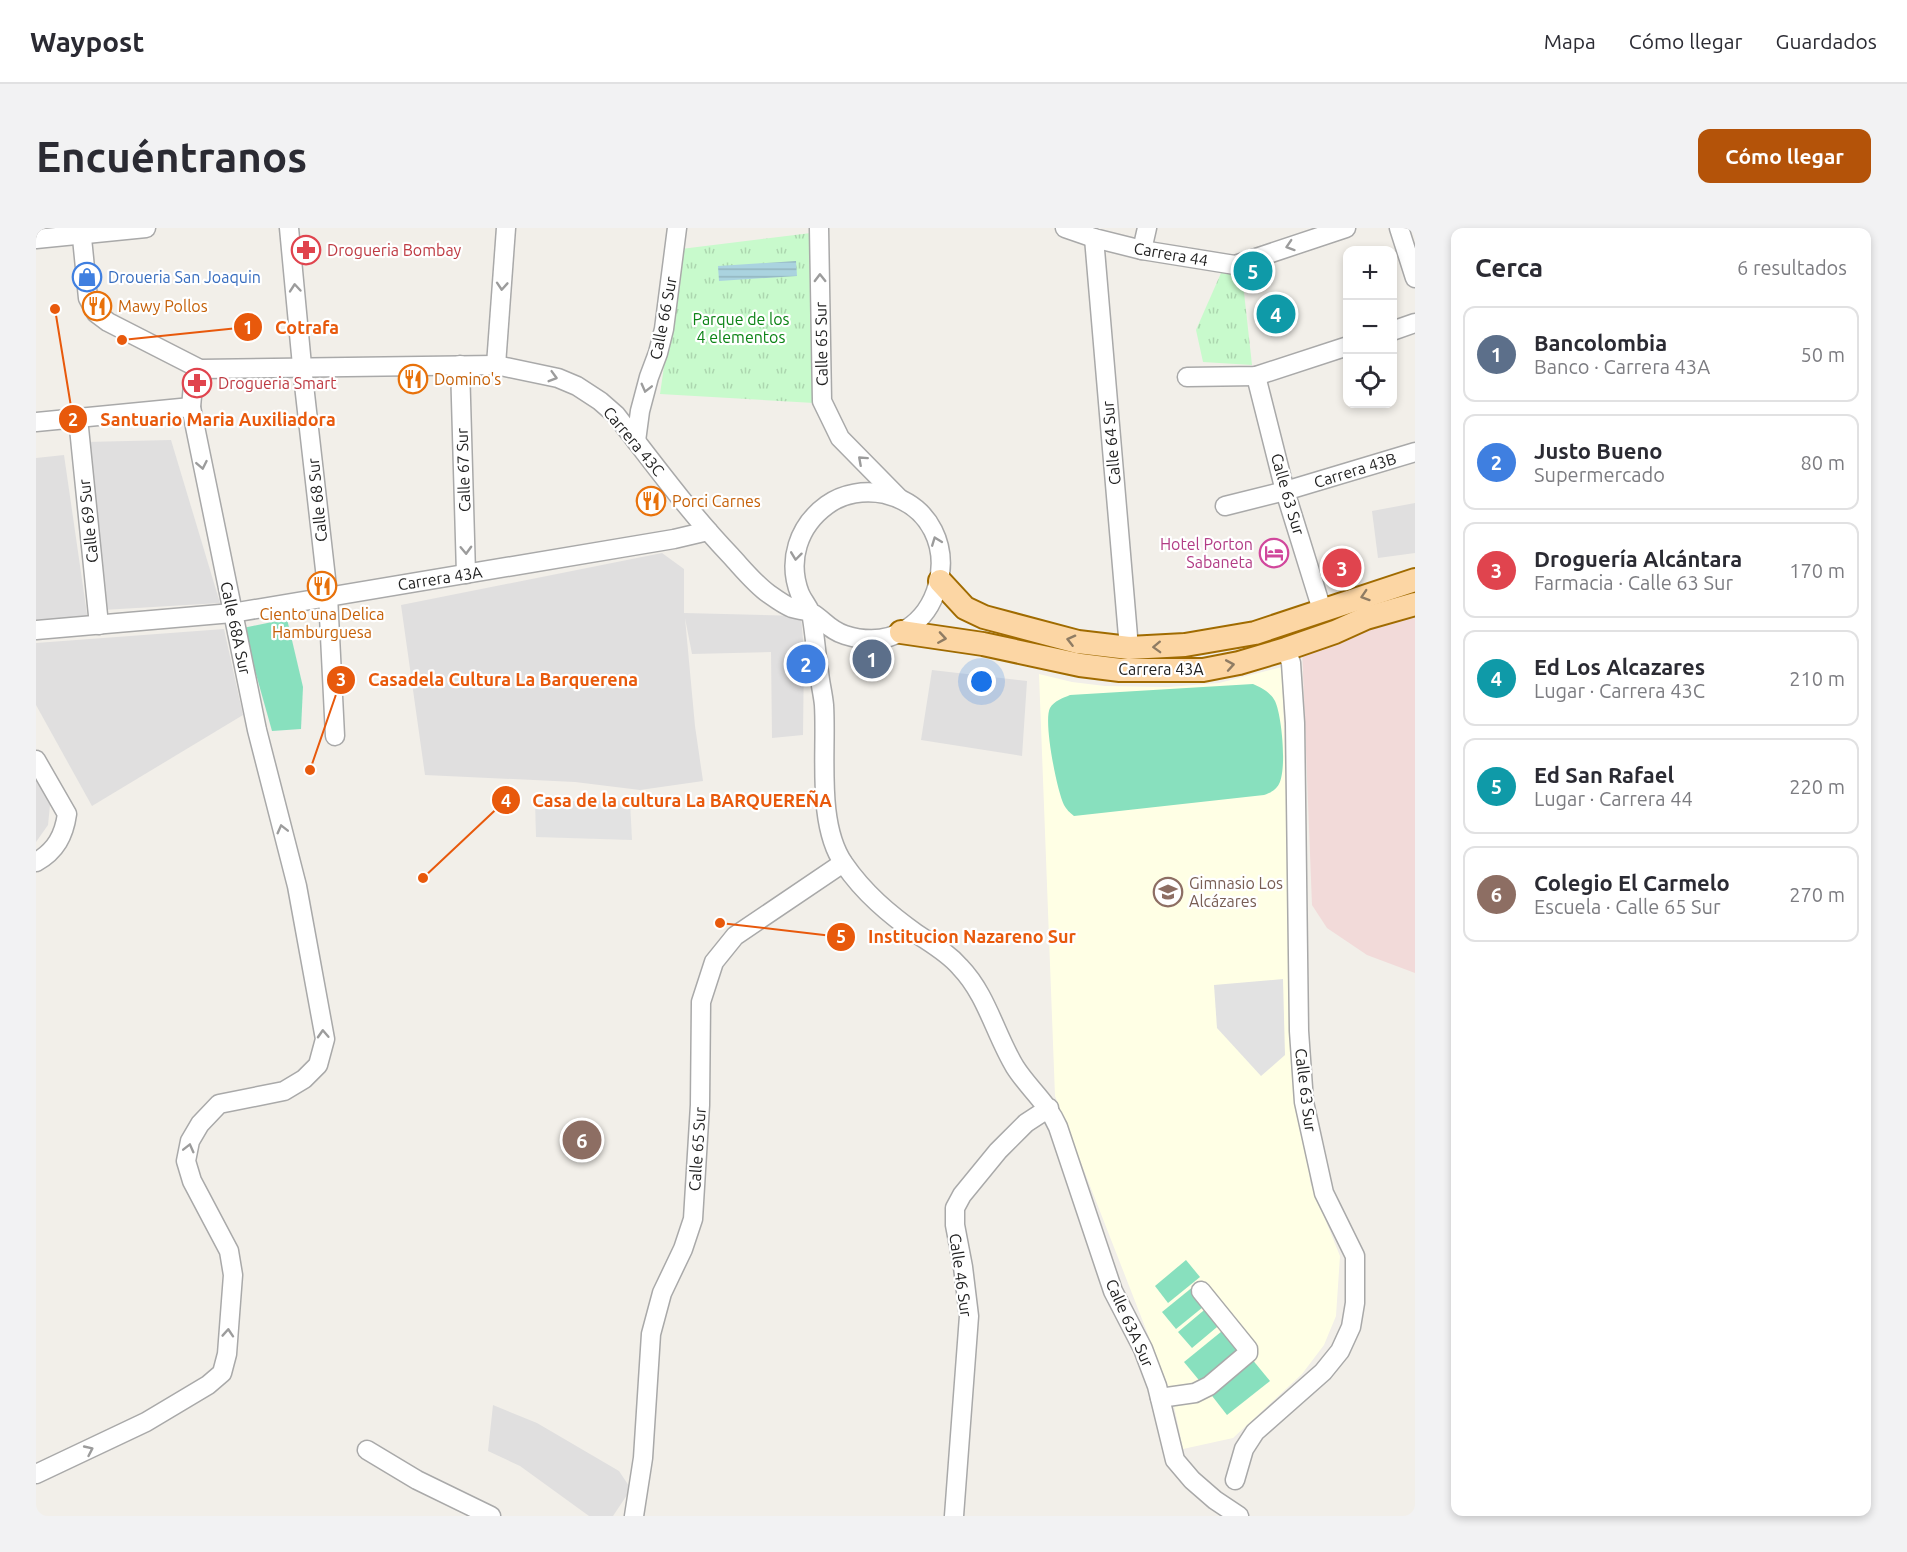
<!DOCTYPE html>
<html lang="es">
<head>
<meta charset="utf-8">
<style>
	:root { --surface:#fff; --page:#f2f2f3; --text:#2b2b33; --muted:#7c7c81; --line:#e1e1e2; --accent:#b45309 }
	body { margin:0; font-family:Ubuntu,sans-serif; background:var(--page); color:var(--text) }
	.controls { position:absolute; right:18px; top:18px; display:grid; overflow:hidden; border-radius:12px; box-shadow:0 3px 9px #0003 }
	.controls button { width:54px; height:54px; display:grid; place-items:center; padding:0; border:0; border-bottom:2px solid var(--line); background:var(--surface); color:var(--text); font:30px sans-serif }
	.you { position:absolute; left:946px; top:454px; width:21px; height:21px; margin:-15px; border:4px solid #fff; border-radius:50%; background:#1a73e8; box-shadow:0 0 0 9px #1a73e833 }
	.badge { display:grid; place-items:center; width:39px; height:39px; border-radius:50%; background:var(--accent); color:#fff; font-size:20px; font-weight:700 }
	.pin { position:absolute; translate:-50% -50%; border:3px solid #fff; box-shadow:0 2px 6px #0006 }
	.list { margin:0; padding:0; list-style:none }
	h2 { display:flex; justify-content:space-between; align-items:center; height:78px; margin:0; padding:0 24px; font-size:26px }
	h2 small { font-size:20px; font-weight:400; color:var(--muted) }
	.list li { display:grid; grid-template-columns:39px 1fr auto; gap:18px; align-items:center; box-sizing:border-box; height:96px; margin:0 12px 12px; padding:0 12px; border:2px solid var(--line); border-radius:12px }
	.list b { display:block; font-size:22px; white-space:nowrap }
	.list p { margin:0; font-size:20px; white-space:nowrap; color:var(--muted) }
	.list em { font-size:20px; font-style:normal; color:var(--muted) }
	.icon { flex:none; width:33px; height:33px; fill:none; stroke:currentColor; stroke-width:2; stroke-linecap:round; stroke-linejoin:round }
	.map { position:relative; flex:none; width:1379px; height:1288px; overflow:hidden; border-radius:12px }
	header { display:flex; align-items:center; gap:36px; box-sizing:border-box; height:84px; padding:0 30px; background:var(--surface); border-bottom:2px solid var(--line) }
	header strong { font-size:28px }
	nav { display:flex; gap:33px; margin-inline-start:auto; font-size:21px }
	.intro { display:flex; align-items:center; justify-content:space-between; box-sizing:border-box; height:144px; padding:0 36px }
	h1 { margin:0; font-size:42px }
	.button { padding:15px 27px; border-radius:12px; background:var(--accent); color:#fff; font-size:21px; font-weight:700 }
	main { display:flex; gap:36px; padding:0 36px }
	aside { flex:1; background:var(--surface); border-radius:12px; box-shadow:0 3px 9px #0003 }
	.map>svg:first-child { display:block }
	.residential { fill:#e0dfdf }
	.commercial { fill:#f2dad9 }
	.education { fill:#ffffe5 }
	.park { fill:url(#park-tufts) }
	.pitch { fill:#88e0be }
	.parking { fill:#e2e2e2 }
	.water { fill:url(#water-rules) }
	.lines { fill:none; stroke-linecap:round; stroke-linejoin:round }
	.minor-casing { stroke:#a9a9a9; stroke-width:21 }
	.major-casing { stroke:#a06b00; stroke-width:26 }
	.minor { stroke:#fff; stroke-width:18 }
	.major { stroke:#fcd6a4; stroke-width:22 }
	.oneway { stroke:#9c9c9c }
	.oneway2 { stroke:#8f7c63 }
	.labels { text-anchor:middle; stroke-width:4.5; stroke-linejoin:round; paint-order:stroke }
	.health-label { font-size:16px; fill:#be3a42; stroke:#fff; text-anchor:start }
	.street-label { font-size:16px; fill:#222; stroke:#fff }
	.shop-label { font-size:16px; fill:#366cbe; stroke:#fff; text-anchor:start }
	.food-label { font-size:16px; fill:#c56008; stroke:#fff; text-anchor:start }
	.park-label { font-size:16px; fill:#0c8416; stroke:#fff }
	.hotel-label { font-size:16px; fill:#b23c85; stroke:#fff; text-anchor:end }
	.education-label { font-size:16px; fill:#785e54; stroke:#fff; text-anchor:start }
	.leader { fill:none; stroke:#e8590c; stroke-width:2 }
	.callout-dot { fill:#e8590c; stroke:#fff; stroke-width:2 }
	.mark-label { font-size:18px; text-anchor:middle; font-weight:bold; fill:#fff }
	.callout-label { font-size:18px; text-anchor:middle; font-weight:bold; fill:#e8590c; stroke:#fff; stroke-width:4.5; stroke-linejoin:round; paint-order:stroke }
</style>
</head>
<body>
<header>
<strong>Waypost</strong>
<nav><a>Mapa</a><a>Cómo llegar</a><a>Guardados</a></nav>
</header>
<div class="intro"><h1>Encuéntranos</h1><a class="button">Cómo llegar</a></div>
<main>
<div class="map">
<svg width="1379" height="1288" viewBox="0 0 1379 1288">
	<defs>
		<pattern id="park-tufts" width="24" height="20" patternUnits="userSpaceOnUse" patternTransform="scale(1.5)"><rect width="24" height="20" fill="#c8facc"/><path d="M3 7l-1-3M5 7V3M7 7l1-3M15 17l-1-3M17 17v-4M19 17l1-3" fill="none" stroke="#acd6af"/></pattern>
		<pattern id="water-rules" width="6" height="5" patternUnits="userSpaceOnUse" patternTransform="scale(1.5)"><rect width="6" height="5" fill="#aad3df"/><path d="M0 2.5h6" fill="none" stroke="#92b5bf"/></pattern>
	</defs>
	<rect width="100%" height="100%" fill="#f2efe9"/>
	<g class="residential">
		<path d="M 135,212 L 184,375 L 67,382 L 49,214 Z"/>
		<path d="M 28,227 L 52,393 L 0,397 L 0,230 Z"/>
		<path d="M 1379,275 L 1379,325 L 1342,330 L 1336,283 Z"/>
		<path d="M 626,325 L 648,341 L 648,385 L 765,388 L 768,424 L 767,507 L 736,510 L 735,424 L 656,426 L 649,390 L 659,498 L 667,553 L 604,562 L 539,554 L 389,547 L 365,377 Z"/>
		<path d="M 188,401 L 207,487 L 56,578 L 0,477 L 0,415 Z"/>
		<path d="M 896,442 L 991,453 L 986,528 L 885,512 Z"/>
		<path d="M 0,550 L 14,577 L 12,597 L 0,614 Z"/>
		<path d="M 457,1177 L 501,1195 L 583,1243 L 595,1261 L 577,1288 L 553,1288 L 484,1238 L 452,1223 Z"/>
	</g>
	<path class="commercial" d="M 1379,385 L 1379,745 L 1331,727 L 1291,700 L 1276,677 L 1266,420 Z"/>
	<path class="education" d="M 1246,439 L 1258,832 L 1272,905 L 1274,954 L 1304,1028 L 1300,1088 L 1288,1117 L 1266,1146 L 1197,1210 L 1147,1221 L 1136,1168 L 1019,868 L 1003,446 L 1036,454 L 1069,458 L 1132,459 L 1183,455 Z"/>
	<g class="park">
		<path d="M 775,5 L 778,175 L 624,166 L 645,21 Z"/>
		<path d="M 1185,45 L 1206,46 L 1216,137 L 1167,134 L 1160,102 Z"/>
	</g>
	<g class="pitch">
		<path d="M 251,391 L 267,459 L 265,501 L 236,503 L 207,400 Z"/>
		<path d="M 1217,456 C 1226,460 1234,464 1239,473 C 1246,488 1251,541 1243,556 C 1239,563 1235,564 1228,567 L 1038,588 C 1033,584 1031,582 1028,577 C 1021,563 1007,493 1014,480 C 1018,473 1027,470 1034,467 Z"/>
		<path d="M 1150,1032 L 1164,1049 L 1132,1075 L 1119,1058 Z"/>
		<path d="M 1158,1058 L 1172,1075 L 1140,1101 L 1126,1084 Z"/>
		<path d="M 1173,1078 L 1187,1094 L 1156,1120 L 1142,1104 Z"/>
		<path d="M 1191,1099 L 1210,1122 L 1167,1157 L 1148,1134 Z"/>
		<path d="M 1215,1130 L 1234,1153 L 1191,1187 L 1173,1164 Z"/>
	</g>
	<g class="parking">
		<path d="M 499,573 L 594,573 L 596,612 L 500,609 Z"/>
		<path d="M 1247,751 L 1249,827 L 1225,848 L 1181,800 L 1178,757 Z"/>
	</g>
	<path class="water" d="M 760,33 L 761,48 L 683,53 L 682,38 Z"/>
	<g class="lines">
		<g class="minor-casing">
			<g id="minor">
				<path d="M 45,0 L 52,70 L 60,85 L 72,94 L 164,141 L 460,137 L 522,150 L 541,158 L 564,173 L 580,187 C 617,235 653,284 695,328 C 707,341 719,356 733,366 C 740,371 748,377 756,380 C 762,382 770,382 776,385 C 788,392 793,402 809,407 C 907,438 945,290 849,266 C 829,262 807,265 791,277 C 762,298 751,333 764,366 C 768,375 775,381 776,390 C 779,408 780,426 783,444 C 784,455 787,466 788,477 C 791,524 780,596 808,636 C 828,665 853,686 881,706 C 896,716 912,725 924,739 C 951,767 959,806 979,839 C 993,861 1011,874 1022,899 L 1077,1063 L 1107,1121 L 1121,1158 L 1139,1232 L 1156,1252 L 1179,1272 L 1203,1288"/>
				<path d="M 253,0 L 267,148 L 292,368 L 299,508"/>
				<path d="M 783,0 L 786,173 L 804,210 L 863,270"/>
				<path d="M 1029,0 L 1058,10 L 1106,22 L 1199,37 L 1310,0"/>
				<path d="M 1363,0 L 1379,50"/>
				<path d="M 1058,10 L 1093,420"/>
				<path d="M 0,11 L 110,0"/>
				<path d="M 1106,22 L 1111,0"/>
				<path d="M 1356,103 L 1379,95"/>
				<path d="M 424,137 L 430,346"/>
				<path d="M 460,137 L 470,0"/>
				<path d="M 1220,148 L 1249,263 L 1286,382"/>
				<path d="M 1151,149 L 1220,148 L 1312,118"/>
				<path d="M 42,190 L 63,397"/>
				<path d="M 0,194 L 155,179"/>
				<path d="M 600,213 L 604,183 L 613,149 L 622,125 L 628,101 L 641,0"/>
				<path d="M 1189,278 L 1249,263 L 1379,224"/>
				<path d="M 0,402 L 196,385 L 638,311 L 672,303"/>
				<path d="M 0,532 L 31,586 C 28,607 20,623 0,634"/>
				<path d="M 1124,1170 L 1159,1165 L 1173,1158 L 1212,1125 L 1212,1121 L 1165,1063"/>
				<path d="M 331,1222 L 381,1252 L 455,1288"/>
				<path d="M 0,1246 L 110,1194 L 172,1157 L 186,1145 L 191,1126 L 197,1047 L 193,1023 L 156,953 L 150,933 L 154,913 L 164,896 L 183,876 L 248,863 L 268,851 L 282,837 L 289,811 L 261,658 L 221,502 L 155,179 L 157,157 L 164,141"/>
				<path d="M 1199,1252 L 1208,1221 L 1219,1204 L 1287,1144 L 1304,1123 L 1315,1099 L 1319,1075 L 1319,1028 L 1288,965 L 1268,874 L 1263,803 L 1259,495 L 1255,435 L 1250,421"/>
				<path d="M 598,1288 L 607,1230 L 615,1106 L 626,1065 L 647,1021 L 657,991 L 664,877 L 665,774 L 678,734 L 699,708 L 807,635"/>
				<path d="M 918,1288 L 933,1088 L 927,1039 L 919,997 L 919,980 L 926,967 L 962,923 L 990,895 L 1013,880"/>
			</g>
		</g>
		<g class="major-casing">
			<g id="major">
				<path d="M 904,353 L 929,380 L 948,389 L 1042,414 L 1093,420 L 1149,417 L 1219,405 L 1379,352"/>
				<path d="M 865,404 L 947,416 L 1044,437 L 1084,442 L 1167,442 L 1203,435 L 1250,421 L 1299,404 L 1330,390 L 1379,376"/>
			</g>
		</g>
		<use href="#minor" class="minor"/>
		<use href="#major" class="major"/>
	</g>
	<defs><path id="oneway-chevron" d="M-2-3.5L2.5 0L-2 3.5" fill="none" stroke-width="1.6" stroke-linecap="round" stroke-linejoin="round" transform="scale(1.5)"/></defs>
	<g class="oneway">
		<use href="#oneway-chevron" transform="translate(1254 18) rotate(162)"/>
		<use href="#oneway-chevron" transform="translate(784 50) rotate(-91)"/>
		<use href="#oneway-chevron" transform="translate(466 58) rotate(94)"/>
		<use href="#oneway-chevron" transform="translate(259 60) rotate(-95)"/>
		<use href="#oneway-chevron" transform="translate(517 149) rotate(16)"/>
		<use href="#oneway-chevron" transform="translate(610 160) rotate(104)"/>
		<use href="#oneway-chevron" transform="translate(826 232) rotate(-138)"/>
		<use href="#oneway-chevron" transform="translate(166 237) rotate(79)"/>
		<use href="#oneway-chevron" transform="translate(900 313) rotate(-111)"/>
		<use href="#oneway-chevron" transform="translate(430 322) rotate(88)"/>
		<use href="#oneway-chevron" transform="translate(760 328) rotate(97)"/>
		<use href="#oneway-chevron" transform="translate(246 601) rotate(-104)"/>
		<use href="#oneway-chevron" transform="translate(287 806) rotate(-93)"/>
		<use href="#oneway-chevron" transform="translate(153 920) rotate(-76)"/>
		<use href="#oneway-chevron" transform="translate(192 1105) rotate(-86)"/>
		<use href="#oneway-chevron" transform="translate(53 1222) rotate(-25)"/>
	</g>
	<g class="oneway2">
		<use href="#oneway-chevron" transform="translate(1329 368) rotate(162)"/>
		<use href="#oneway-chevron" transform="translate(906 410) rotate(9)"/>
		<use href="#oneway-chevron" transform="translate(1035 412) rotate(-166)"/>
		<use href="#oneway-chevron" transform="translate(1121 419) rotate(178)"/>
		<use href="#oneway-chevron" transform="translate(1194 437) rotate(-10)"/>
	</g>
	<defs>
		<g id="pharmacy-ring" transform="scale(1.5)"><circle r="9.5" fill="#fff" stroke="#e0444e" stroke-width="1.5"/><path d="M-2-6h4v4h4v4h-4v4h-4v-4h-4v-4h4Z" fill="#e0444e"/></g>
		<g id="shop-ring" transform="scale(1.5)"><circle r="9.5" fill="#fff" stroke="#3f7fe0" stroke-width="1.5"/><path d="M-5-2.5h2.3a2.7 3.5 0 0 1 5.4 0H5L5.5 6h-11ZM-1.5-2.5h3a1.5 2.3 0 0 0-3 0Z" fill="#3f7fe0"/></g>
		<g id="restaurant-ring" transform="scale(1.5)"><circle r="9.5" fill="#fff" stroke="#e8710a" stroke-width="1.5"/><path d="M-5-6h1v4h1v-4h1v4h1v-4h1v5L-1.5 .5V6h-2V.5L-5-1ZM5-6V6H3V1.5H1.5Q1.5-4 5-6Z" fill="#e8710a"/></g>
		<g id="hotel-ring" transform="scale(1.5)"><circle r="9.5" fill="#fff" stroke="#d1479c" stroke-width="1.5"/><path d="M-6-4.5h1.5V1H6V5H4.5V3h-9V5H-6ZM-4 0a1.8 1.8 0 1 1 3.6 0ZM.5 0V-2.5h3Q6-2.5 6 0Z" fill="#d1479c"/></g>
		<g id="school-ring" transform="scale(1.5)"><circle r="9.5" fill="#fff" stroke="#8d6e63" stroke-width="1.5"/><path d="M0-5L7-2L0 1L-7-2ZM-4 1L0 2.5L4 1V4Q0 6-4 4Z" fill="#8d6e63"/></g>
	</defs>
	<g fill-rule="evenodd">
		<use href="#pharmacy-ring" x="270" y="22"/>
		<use href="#shop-ring" x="51" y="49"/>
		<use href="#restaurant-ring" x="61" y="78"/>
		<use href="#restaurant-ring" x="377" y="151"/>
		<use href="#pharmacy-ring" x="161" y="155"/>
		<use href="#restaurant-ring" x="615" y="273"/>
		<use href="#hotel-ring" x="1238" y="325"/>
		<use href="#restaurant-ring" x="286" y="358"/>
		<use href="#school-ring" x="1132" y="664"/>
	</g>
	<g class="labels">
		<g class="health-label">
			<text x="291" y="28">Drogueria Bombay</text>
			<text x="182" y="161">Drogueria Smart</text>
		</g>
		<g class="street-label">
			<text transform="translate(1135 26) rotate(10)" y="6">Carrera 44</text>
			<text transform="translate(627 90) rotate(-79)" y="6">Calle 66 Sur</text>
			<text transform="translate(785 116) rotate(-91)" y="6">Calle 65 Sur</text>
			<text transform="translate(598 213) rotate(50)" y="6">Carrera 43C</text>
			<text transform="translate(1075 215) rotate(-95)" y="6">Calle 64 Sur</text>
			<text transform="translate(427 242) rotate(-92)" y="6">Calle 67 Sur</text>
			<text transform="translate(1319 242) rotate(-17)" y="6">Carrera 43B</text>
			<text transform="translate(1252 266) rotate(74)" y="6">Calle 63 Sur</text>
			<text transform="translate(281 272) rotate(-96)" y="6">Calle 68 Sur</text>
			<text transform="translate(52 293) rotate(-96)" y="6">Calle 69 Sur</text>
			<text transform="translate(404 350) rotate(-9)" y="6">Carrera 43A</text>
			<text transform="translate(200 400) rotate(78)" y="6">Calle 68A Sur</text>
			<text x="1125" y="447">Carrera 43A</text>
			<text transform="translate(1270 862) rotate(83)" y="6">Calle 63 Sur</text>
			<text transform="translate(661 921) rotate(-86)" y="6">Calle 65 Sur</text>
			<text transform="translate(925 1047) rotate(82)" y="6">Calle 46 Sur</text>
			<text transform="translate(1094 1095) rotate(66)" y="6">Calle 63A Sur</text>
		</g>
		<g class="shop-label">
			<text x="72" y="55">Droueria San Joaquin</text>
		</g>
		<g class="food-label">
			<text x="82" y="84">Mawy Pollos</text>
			<text x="398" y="157">Domino's</text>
			<text x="636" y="279">Porci Carnes</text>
			<text x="286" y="392" text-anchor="middle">Ciento una Delica<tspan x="286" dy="18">Hamburguesa</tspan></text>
		</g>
		<g class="park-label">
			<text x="705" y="97">Parque de los<tspan x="705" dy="18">4 elementos</tspan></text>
		</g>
		<g class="hotel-label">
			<text x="1217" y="322">Hotel Porton<tspan x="1217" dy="18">Sabaneta</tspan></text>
		</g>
		<g class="education-label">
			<text x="1153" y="661">Gimnasio Los<tspan x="1153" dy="18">Alcázares</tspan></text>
		</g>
	</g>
	<path class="leader" d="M86 112L212 99M19 81L37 191M274 542L305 452M387 650L470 572M684 695L805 709"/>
	<g class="callout-dot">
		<circle cx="86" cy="112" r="6"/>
		<circle cx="19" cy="81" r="6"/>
		<circle cx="274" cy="542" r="6"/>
		<circle cx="387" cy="650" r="6"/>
		<circle cx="684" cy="695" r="6"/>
		<circle cx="212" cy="99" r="15"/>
		<circle cx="37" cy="191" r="15"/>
		<circle cx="305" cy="452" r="15"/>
		<circle cx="470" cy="572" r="15"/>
		<circle cx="805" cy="709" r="15"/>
	</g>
	<g class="mark-label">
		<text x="212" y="106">1</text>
		<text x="37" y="198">2</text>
		<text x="305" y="458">3</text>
		<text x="470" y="579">4</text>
		<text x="805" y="715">5</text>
	</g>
	<g class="callout-label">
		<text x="271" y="106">Cotrafa</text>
		<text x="182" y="198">Santuario Maria Auxiliadora</text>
		<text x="467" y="458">Casadela Cultura La Barquerena</text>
		<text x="646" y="579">Casa de la cultura La BARQUEREÑA</text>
		<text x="936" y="715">Institucion Nazareno Sur</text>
	</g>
</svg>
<div class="controls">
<button>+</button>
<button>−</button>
<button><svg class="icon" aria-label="locate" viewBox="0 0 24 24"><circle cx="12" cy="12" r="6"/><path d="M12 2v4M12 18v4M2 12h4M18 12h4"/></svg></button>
</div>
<div class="you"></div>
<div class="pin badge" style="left:836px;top:431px;background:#5c6f8a">1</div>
<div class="pin badge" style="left:770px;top:436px;background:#3f7fe0">2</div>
<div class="pin badge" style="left:1306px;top:340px;background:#e0444e">3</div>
<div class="pin badge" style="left:1240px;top:86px;background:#0f9aa8">4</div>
<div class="pin badge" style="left:1217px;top:43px;background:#0f9aa8">5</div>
<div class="pin badge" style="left:546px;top:912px;background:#8d6e63">6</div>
</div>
<aside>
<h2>Cerca<small>6 resultados</small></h2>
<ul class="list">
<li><span class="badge" style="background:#5c6f8a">1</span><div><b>Bancolombia</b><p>Banco · Carrera 43A</p></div><em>50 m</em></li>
<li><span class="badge" style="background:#3f7fe0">2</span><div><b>Justo Bueno</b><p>Supermercado</p></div><em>80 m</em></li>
<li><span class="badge" style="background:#e0444e">3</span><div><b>Droguería Alcántara</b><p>Farmacia · Calle 63 Sur</p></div><em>170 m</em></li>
<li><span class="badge" style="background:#0f9aa8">4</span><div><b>Ed Los Alcazares</b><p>Lugar · Carrera 43C</p></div><em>210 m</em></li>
<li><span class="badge" style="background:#0f9aa8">5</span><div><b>Ed San Rafael</b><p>Lugar · Carrera 44</p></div><em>220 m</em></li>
<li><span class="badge" style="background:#8d6e63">6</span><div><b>Colegio El Carmelo</b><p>Escuela · Calle 65 Sur</p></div><em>270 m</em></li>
</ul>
</aside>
</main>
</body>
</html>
